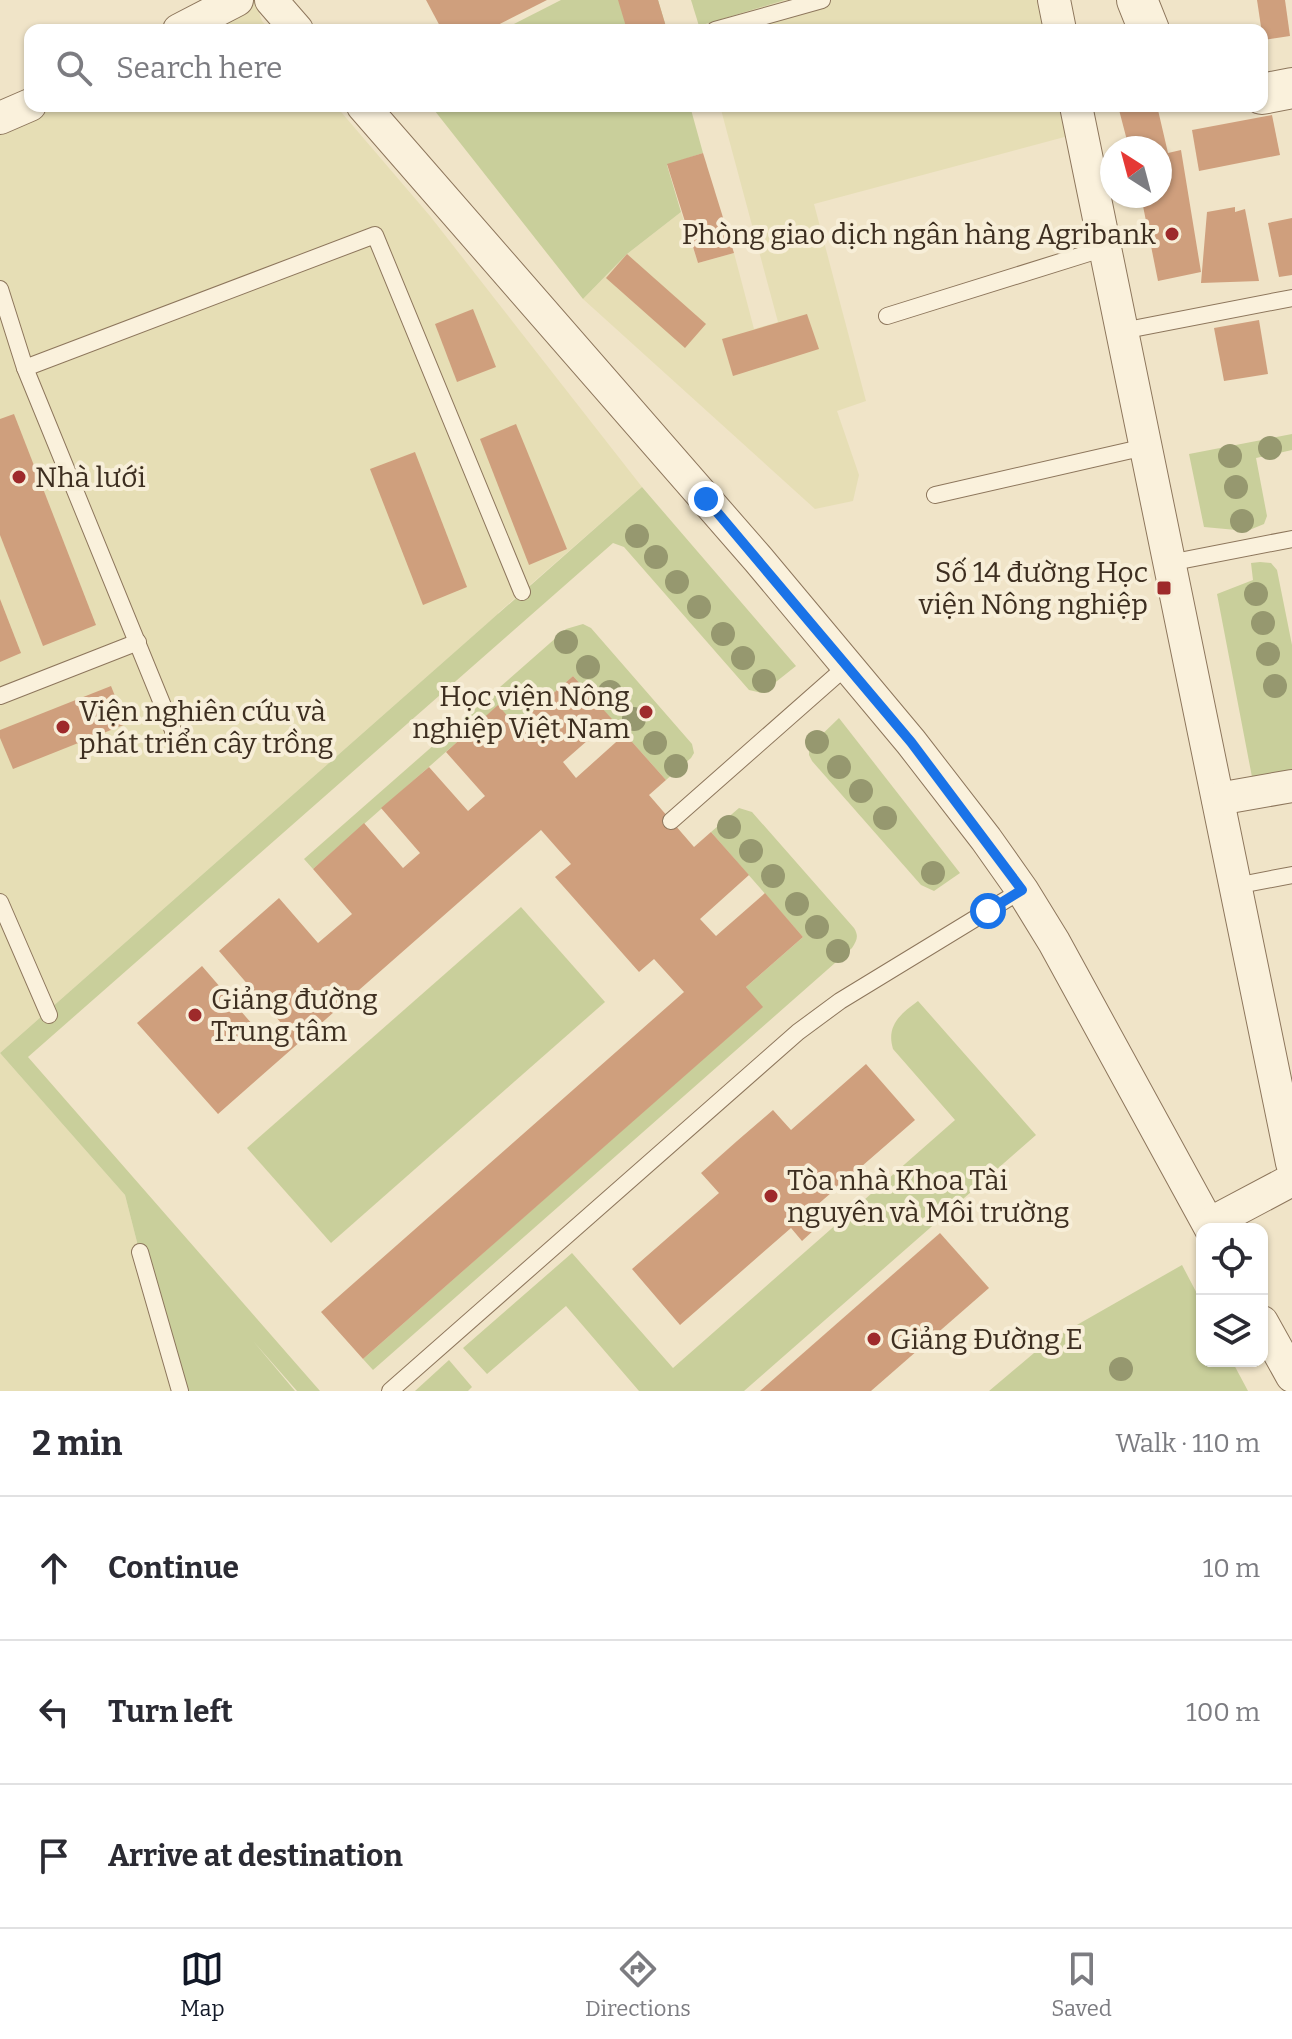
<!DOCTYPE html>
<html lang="en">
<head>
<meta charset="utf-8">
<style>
	:root { --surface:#fff; --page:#f2f2f3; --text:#2b2b33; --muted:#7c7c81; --line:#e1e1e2; --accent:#111827 }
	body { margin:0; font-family:Bitter,serif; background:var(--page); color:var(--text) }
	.controls { position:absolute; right:24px; bottom:24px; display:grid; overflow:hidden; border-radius:16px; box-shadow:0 2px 6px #0004 }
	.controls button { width:72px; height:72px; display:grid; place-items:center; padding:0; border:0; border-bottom:2px solid var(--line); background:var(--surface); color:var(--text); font:40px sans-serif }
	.compass { position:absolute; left:1100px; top:136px; width:72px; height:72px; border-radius:50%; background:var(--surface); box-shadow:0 2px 6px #0004; rotate:324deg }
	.stop { position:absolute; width:24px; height:24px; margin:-18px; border:6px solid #1a73e8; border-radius:50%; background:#fff }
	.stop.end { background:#1a73e8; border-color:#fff; box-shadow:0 2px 8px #0008 }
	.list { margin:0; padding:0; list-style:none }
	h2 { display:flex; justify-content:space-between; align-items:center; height:104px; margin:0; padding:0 32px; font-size:34px }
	h2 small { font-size:26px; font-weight:400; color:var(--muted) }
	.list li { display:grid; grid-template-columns:52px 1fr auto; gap:24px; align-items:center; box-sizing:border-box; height:144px; padding:0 32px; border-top:2px solid var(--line) }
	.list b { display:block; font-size:30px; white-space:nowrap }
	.list em { font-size:26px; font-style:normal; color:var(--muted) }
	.icon { flex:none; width:44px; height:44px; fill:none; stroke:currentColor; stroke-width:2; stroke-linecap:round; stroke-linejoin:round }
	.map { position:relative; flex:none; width:1292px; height:1391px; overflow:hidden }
	.search { position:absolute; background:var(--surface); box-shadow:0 2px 6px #0004; left:24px; right:24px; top:24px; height:88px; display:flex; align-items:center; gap:20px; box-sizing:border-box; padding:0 28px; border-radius:16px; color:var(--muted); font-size:30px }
	.sheet { height:536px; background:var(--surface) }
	nav { display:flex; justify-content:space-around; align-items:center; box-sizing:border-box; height:112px; border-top:2px solid var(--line); background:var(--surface); font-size:22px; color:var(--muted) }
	nav a { display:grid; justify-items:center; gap:4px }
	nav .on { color:var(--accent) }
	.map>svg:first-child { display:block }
	.farmland { fill:#e6deb5 }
	.green { fill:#c9cf9b }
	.building { fill:#cf9f7d }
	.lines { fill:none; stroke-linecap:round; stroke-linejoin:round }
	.service-casing { stroke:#8d765c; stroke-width:18 }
	.minor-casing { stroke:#8d765c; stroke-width:34 }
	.tertiary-casing { stroke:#8d765c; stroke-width:42 }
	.service { stroke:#faf1dc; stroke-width:16 }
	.minor { stroke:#faf1dc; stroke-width:32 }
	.tertiary { stroke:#faf1dc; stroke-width:40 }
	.tree { fill:#96986f }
	.route { stroke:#1a73e8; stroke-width:10 }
	.poi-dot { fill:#9e2a2b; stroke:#f7eed8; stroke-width:3 }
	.labels { text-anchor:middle; stroke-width:8; stroke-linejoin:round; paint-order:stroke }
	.poi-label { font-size:28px; fill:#3d2e20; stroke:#f7eed8; text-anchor:start }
</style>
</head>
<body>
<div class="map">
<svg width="1292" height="1391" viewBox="0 0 1292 1391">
	<rect width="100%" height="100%" fill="#f0e4c8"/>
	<g class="farmland">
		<path d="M 236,0 L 255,0 L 262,21 L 270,30 L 178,30 Z"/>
		<path d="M 785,0 L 1037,0 L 1045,30 L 700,30 L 699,26 Z"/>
		<path d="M 33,106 L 336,106 L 430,216 L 642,487 L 498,613 L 499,617 L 490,621 L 0,1053 L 0,123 Z"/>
		<path d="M 720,106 L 1064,106 L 1072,135 L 814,204 L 866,401 L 837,411 L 859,475 L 853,501 L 815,509 L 583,299 L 627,254 L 681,212 L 698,263 L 734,253 L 754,329 L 778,322 Z"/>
		<path d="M 0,1053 L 125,1195 L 175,1391 L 0,1391 Z"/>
	</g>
	<g class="green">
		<path d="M 561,0 L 658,0 L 667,30 L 502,30 Z"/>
		<path d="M 691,0 L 785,0 L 699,26 Z"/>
		<path d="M 431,106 L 690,106 L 703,153 L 667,165 L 681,212 L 627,254 L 583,299 Z"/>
		<path d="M 1292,434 L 1292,450 L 1256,458 L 1267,516 L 1264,524 L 1247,531 L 1204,527 L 1189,454 Z"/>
		<path d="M 642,487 L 796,666 L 762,693 L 749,690 L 624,547 L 613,543 L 28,1057 L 320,1391 L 297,1391 L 254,1342 L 295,1391 L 175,1391 L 125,1195 L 0,1053 Z"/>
		<path d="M 1260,562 L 1271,563 L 1277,570 L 1292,645 L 1292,769 L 1252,777 L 1217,594 L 1253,580 L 1251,563 Z"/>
		<path d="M 583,624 L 591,628 L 692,744 L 694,753 L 691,758 L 666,780 L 573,676 L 516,726 L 498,706 L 313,869 L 304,859 L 566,629 Z"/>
		<path d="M 839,718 L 960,873 L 934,891 L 921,885 L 812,761 L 809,755 L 809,747 Z"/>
		<path d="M 739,808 L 752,812 L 854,928 C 859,936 857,940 852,948 L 373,1370 L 363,1359 L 762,1007 L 746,987 L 803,937 L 711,832 Z"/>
		<path d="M 521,907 L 605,1002 L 331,1243 L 247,1148 Z"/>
		<path d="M 918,1001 L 1036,1135 L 744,1391 L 639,1391 L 566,1306 L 487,1374 L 463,1348 L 572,1253 L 673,1368 L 955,1120 L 893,1049 C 886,1026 900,1014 918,1001 Z"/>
		<path d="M 1182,1265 L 1202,1303 L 1202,1361 L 1232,1361 L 1248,1391 L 989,1391 L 1047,1342 Z"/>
		<path d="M 449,1360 L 472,1387 L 468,1391 L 415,1391 Z"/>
	</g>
	<g class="building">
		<path d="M 426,0 L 547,0 L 488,30 L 442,30 Z"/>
		<path d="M 618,0 L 658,0 L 667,30 L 627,30 Z"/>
		<path d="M 1257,0 L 1285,0 L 1290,36 L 1263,40 Z"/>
		<path d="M 1118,106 L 1150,106 L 1152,112 L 1158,110 L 1168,153 L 1181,150 L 1201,272 L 1158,281 L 1141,196 L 1160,196 L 1160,148 L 1129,148 Z"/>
		<path d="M 1272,115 L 1280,155 L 1199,171 L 1192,130 Z"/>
		<path d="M 703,153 L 734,253 L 698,263 L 667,164 Z"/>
		<path d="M 1235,207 L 1235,212 L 1245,209 L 1259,281 L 1201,283 L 1207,212 Z"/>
		<path d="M 1292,218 L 1292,275 L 1279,277 L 1268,223 Z"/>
		<path d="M 627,254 L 706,324 L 685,348 L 606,278 Z"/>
		<path d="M 473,309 L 496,367 L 457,382 L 435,324 Z"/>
		<path d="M 807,314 L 819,349 L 733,376 L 722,339 Z"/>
		<path d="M 1259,320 L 1268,374 L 1224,381 L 1214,328 Z"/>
		<path d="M 14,414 L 96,625 L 43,646 L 0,535 L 0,419 Z"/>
		<path d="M 516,424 L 567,549 L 529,565 L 480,439 Z"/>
		<path d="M 415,452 L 467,587 L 423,605 L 370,469 Z"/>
		<path d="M 0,599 L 21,653 L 0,662 Z"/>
		<path d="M 573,676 L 612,719 L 563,762 L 576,778 L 625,734 L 666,780 L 649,795 L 694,847 L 711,832 L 749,875 L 700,919 L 716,936 L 765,893 L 803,937 L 746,987 L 763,1007 L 363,1359 L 321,1312 L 684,992 L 654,959 L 639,972 L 555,877 L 571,864 L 541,830 L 218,1114 L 137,1023 L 202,966 L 271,1046 L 288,1031 L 219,951 L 279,898 L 318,943 L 352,914 L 313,869 L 364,823 L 403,868 L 420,853 L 381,808 L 429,767 L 468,811 L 485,796 L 446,752 L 498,705 L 516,726 Z"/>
		<path d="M 111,686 L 126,724 L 13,769 L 0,738 L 0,730 Z"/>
		<path d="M 866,1064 L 915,1120 L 816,1206 L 826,1219 L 802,1241 L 791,1228 L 680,1325 L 632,1269 L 719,1193 L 701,1173 L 737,1141 L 773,1110 L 791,1130 Z"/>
		<path d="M 940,1233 L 989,1288 L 871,1391 L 760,1391 Z"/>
	</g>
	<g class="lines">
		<g class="service-casing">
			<g id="service">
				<path d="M 715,30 L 822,0"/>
				<path d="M 0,289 L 25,368 L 179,745"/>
				<path d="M 887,316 L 1105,248"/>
				<path d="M 1122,331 L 1292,298"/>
				<path d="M 25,368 L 375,235 L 522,592"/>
				<path d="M 935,495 L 1145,447"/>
				<path d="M 1169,563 L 1292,539"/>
				<path d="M 0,696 L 138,642"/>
				<path d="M 671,821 L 848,665"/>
				<path d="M 1235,886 L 1292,875"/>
				<path d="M 0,902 L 49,1015"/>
				<path d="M 140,1252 L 180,1391"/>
				<path d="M 390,1391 L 798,1032 L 840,1001 L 1022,890"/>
			</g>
		</g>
		<g class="minor-casing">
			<g id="minor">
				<path d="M 271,0 L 297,30"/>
				<path d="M 1054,0 L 1060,30"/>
				<path d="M 179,30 L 237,0"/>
				<path d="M 363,106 L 758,559 L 911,742 L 986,839 L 1022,890 L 1054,942 L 1211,1229"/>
				<path d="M 1076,106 L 1292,1163"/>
				<path d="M 0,118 L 30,105"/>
				<path d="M 1218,799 L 1292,786"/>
				<path d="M 1209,1224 L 1292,1180"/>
				<path d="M 1262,1322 L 1292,1376"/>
			</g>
		</g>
		<g class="tertiary-casing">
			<g id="tertiary">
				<path d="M 1137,0 L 1149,30"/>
				<path d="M 1262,94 L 1292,88"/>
			</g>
		</g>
		<use href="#service" class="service"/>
		<use href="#minor" class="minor"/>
		<use href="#tertiary" class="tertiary"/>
	</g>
	<g class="tree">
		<circle cx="1270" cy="448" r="12"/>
		<circle cx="1230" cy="456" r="12"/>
		<circle cx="1236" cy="487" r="12"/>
		<circle cx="1242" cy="521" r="12"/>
		<circle cx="637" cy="536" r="12"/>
		<circle cx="656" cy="557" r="12"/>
		<circle cx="677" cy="582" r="12"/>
		<circle cx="1256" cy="594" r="12"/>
		<circle cx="699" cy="607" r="12"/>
		<circle cx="1263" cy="623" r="12"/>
		<circle cx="723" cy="634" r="12"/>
		<circle cx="566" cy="642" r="12"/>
		<circle cx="1268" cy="654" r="12"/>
		<circle cx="743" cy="658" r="12"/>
		<circle cx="588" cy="667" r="12"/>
		<circle cx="764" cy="681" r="12"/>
		<circle cx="1275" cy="686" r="12"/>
		<circle cx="610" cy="692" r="12"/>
		<circle cx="634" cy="719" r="12"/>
		<circle cx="817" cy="742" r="12"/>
		<circle cx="655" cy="743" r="12"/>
		<circle cx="676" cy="766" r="12"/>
		<circle cx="839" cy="767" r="12"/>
		<circle cx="861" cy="791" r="12"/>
		<circle cx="885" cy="818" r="12"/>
		<circle cx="729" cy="827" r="12"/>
		<circle cx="751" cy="851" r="12"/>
		<circle cx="933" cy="873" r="12"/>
		<circle cx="773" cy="876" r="12"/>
		<circle cx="797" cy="904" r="12"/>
		<circle cx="817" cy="927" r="12"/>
		<circle cx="838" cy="951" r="12"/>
		<circle cx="1121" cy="1369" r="12"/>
	</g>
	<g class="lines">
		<path class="route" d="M 706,499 L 911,742 L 1022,890 L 988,911"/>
	</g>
	<g class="poi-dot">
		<circle cx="1172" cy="234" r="8"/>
		<circle cx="19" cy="477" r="8"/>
		<rect x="1156" y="580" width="16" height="16" rx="4"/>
		<circle cx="646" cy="712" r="8"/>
		<circle cx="63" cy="727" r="8"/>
		<circle cx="195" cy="1015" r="8"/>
		<circle cx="771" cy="1196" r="8"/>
		<circle cx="874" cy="1339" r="8"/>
	</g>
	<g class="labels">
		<g class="poi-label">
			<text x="1156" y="244" text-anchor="end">Phòng giao dịch ngân hàng Agribank</text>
			<text x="35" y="487">Nhà lưới</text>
			<text x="1148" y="582" text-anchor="end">Số 14 đường Học<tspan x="1148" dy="32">viện Nông nghiệp</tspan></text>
			<text x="630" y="706" text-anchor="end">Học viện Nông<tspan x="630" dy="32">nghiệp Việt Nam</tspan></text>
			<text x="79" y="721">Viện nghiên cứu và<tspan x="79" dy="32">phát triển cây trồng</tspan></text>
			<text x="211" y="1009">Giảng đường<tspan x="211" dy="32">Trung tâm</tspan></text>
			<text x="787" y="1190">Tòa nhà Khoa Tài<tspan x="787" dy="32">nguyên và Môi trường</tspan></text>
			<text x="890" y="1349">Giảng Đường E</text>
		</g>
	</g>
</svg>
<div class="controls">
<button><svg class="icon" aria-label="locate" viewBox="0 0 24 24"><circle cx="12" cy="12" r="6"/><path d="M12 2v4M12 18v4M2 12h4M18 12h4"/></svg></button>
<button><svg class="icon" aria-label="layers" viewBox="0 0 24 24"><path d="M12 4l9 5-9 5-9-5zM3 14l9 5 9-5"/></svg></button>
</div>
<svg class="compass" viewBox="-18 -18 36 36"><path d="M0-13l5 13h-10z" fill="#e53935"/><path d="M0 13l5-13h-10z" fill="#7c7c81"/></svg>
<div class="stop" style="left:988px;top:911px"></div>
<div class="stop end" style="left:706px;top:499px"></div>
<div class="search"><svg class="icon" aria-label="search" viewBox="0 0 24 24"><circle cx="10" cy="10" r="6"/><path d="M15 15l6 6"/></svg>Search here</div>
</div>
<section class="sheet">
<h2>2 min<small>Walk · 110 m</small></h2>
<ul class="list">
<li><svg class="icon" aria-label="ahead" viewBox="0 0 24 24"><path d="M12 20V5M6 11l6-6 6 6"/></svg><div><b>Continue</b></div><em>10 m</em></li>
<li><svg class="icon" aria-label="left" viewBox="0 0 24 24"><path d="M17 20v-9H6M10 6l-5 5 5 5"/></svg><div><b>Turn left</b></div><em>100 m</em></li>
<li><svg class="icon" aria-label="arrive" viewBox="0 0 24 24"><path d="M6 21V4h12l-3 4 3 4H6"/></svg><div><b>Arrive at destination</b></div></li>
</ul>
</section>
<nav>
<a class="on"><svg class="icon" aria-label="map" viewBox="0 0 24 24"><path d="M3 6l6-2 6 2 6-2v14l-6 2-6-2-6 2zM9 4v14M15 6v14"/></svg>Map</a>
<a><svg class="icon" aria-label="directions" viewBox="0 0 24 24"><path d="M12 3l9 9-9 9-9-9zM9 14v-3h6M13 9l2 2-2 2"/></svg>Directions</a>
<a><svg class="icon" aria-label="saved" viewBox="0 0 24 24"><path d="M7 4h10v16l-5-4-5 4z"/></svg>Saved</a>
</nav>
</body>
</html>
